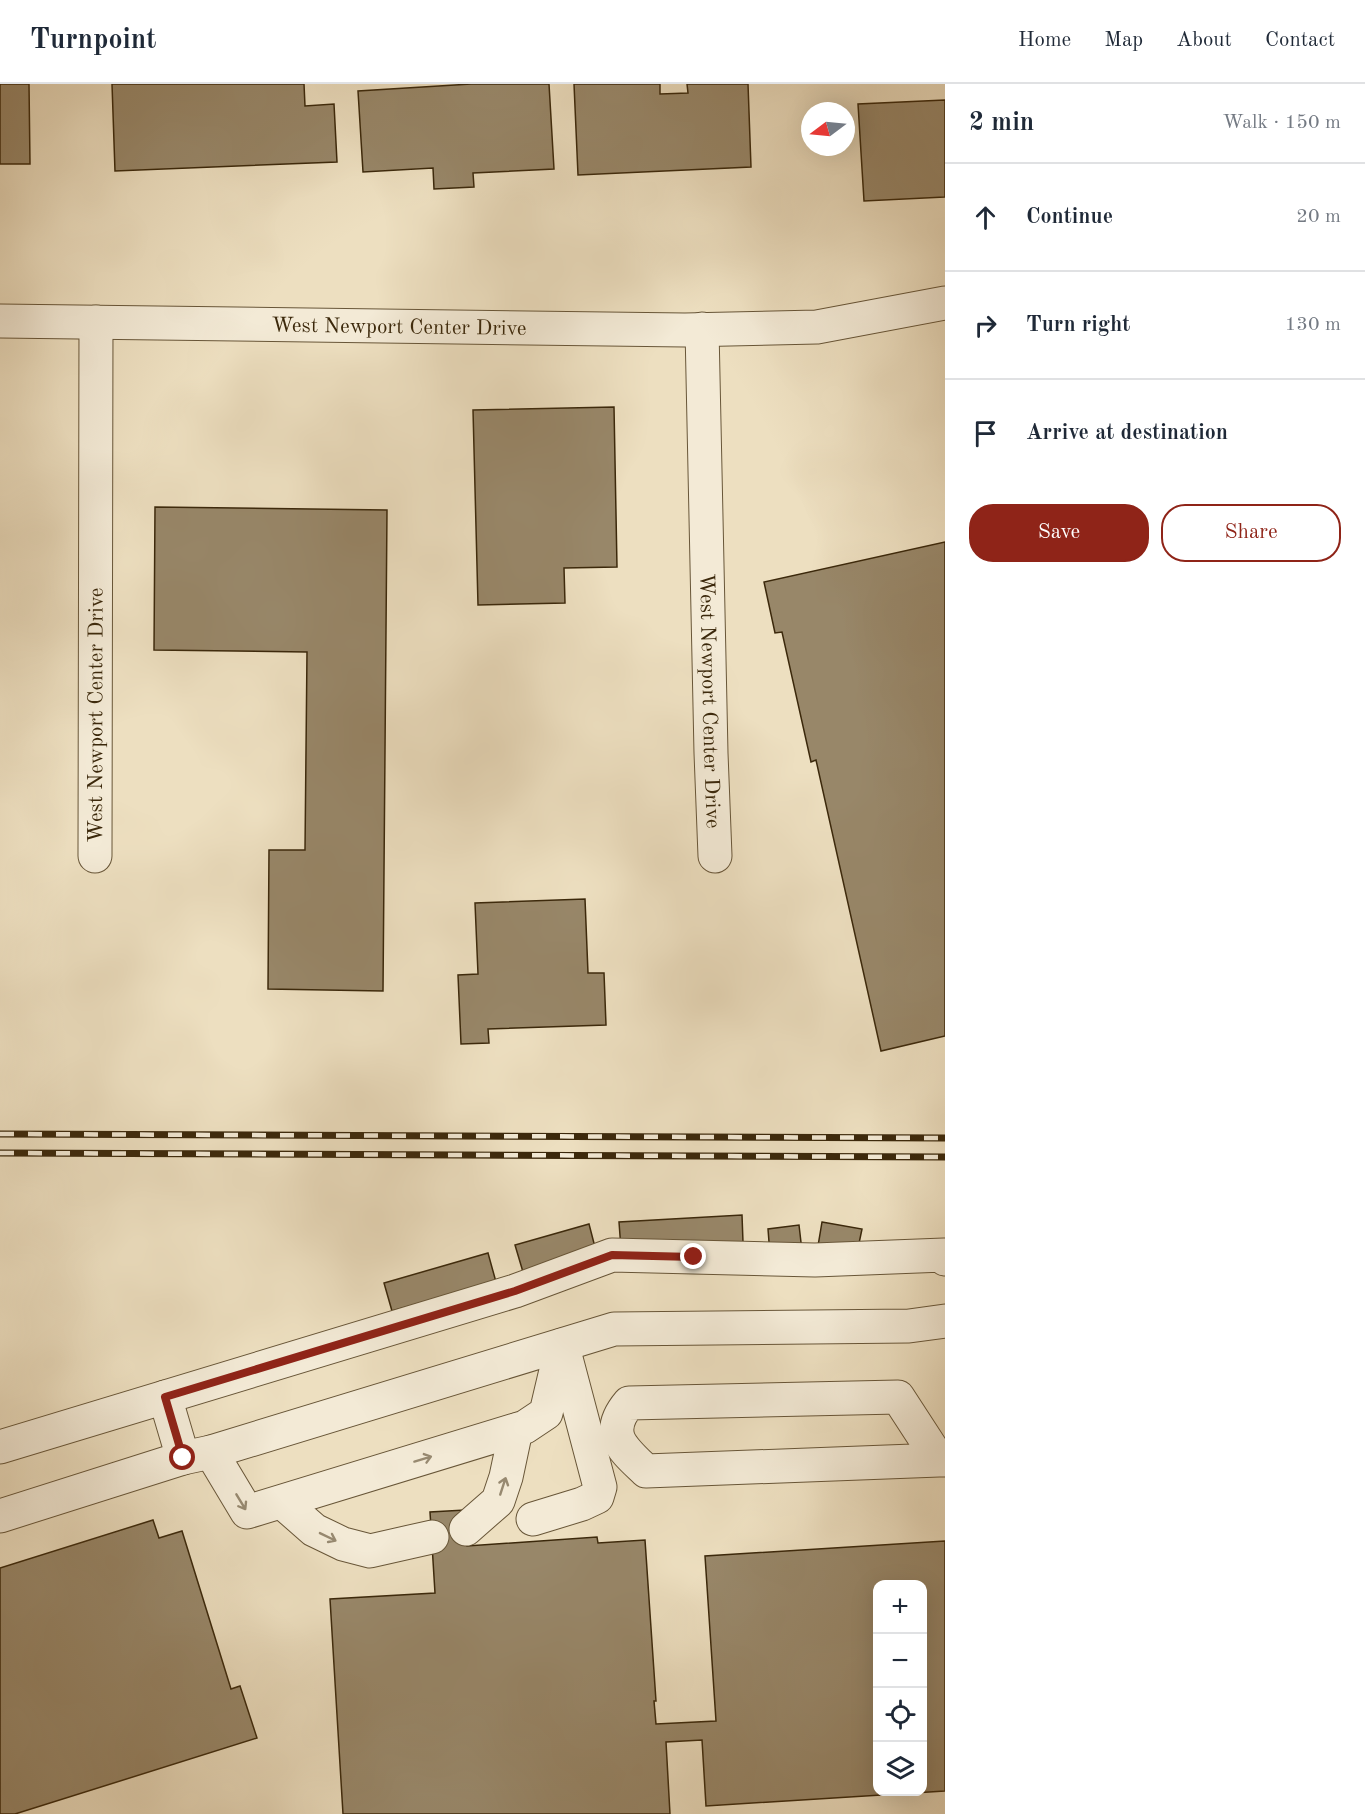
<!DOCTYPE html>
<html lang="en">
<head>
<meta charset="utf-8">
<style>
	:root { --surface:#fff; --page:#f2f2f3; --text:#1f2937; --muted:#747a83; --line:#e0e1e3; --accent:#8f2418 }
	body { margin:0; font-family:"Old Standard TT",serif; background:var(--page); color:var(--text) }
	.controls { position:absolute; right:18px; bottom:18px; display:grid; overflow:hidden; border-radius:12px; box-shadow:0 6px 24px #0002 }
	.controls button { width:54px; height:54px; display:grid; place-items:center; padding:0; border:0; border-bottom:2px solid var(--line); background:var(--surface); color:var(--text); font:30px sans-serif }
	.compass { position:absolute; left:801px; top:18px; width:54px; height:54px; border-radius:50%; background:var(--surface); box-shadow:0 6px 24px #0002; rotate:254deg }
	.stop { position:absolute; width:18px; height:18px; margin:-14px; border:4px solid #8f2418; border-radius:50%; background:#fff }
	.stop.end { background:#8f2418; border-color:#fff; box-shadow:0 2px 6px #0008 }
	.list { margin:0; padding:0; list-style:none }
	h2 { display:flex; justify-content:space-between; align-items:center; height:78px; margin:0; padding:0 24px; font-size:26px }
	h2 small { font-size:20px; font-weight:400; color:var(--muted) }
	.list li { display:grid; grid-template-columns:39px 1fr auto; gap:18px; align-items:center; box-sizing:border-box; height:108px; padding:0 24px; border-top:2px solid var(--line) }
	.list b { display:block; font-size:22px; white-space:nowrap }
	.list em { font-size:20px; font-style:normal; color:var(--muted) }
	.actions { display:flex; gap:12px; padding:18px 24px }
	.actions a { flex:1; padding:14px 0; border:2px solid var(--accent); border-radius:24px; text-align:center; font-size:21px; color:var(--accent) }
	.actions .main { background:var(--accent); color:#fff }
	.icon { flex:none; width:33px; height:33px; fill:none; stroke:currentColor; stroke-width:2; stroke-linecap:round; stroke-linejoin:round }
	.map { position:relative; flex:none; width:945px; height:1730px; overflow:hidden }
	header { display:flex; align-items:center; gap:36px; box-sizing:border-box; height:84px; padding:0 30px; background:var(--surface); border-bottom:2px solid var(--line) }
	header strong { font-size:28px }
	nav { display:flex; gap:33px; margin-inline-start:auto; font-size:21px }
	main { display:flex }
	aside { flex:1; background:var(--surface) }
	.map>svg:first-child { display:block }
	.building { fill:#988769; stroke:#3b280b; stroke-width:1.5; fill-rule:evenodd }
	.lines { fill:none; stroke-linecap:round; stroke-linejoin:round }
	.minor-casing { stroke:#685638; stroke-width:35 }
	.minor { stroke:#f3ead6; stroke-width:33 }
	.rail-casing { stroke:#3b280b; stroke-width:7 }
	.rail { stroke:#f3ead6; stroke-width:4.5; stroke-dasharray:14; stroke-linecap:butt }
	.oneway { stroke:#978970 }
	.route { stroke:#8f2418; stroke-width:8 }
	.labels { text-anchor:middle; stroke-width:5; stroke-linejoin:round; paint-order:stroke }
	.street-label { font-size:21px; fill:#3b280b; stroke:#f3ead6 }
</style>
</head>
<body>
<header>
<strong>Turnpoint</strong>
<nav><a>Home</a><a>Map</a><a>About</a><a>Contact</a></nav>
</header>
<main>
<div class="map">
<svg width="945" height="1730" viewBox="0 0 945 1730">
	<rect width="100%" height="100%" fill="#eddfc0"/>
	<filter id="stains"><feTurbulence type="fractalNoise" baseFrequency=".00333" numOctaves="4"/><feColorMatrix values="0 0 0 0 .2 0 0 0 0 .09 0 0 0 0 .02 0 0 0 .5 -.17"/></filter>
	<radialGradient id="worn" r=".72"><stop offset=".6" stop-color="#630" stop-opacity="0"/><stop offset="1" stop-color="#630" stop-opacity=".3"/></radialGradient>
	<g class="building">
		<path d="M 0,0 L 29,0 L 30,80 L 0,80 Z"/>
		<path d="M 112,0 L 304,0 L 305,22 L 334,20 L 337,78 L 115,87 Z"/>
		<path d="M 471,0 L 549,0 L 554,85 L 473,89 L 474,103 L 434,105 L 433,84 L 363,88 L 358,7 Z"/>
		<path d="M 574,0 L 660,0 L 660,10 L 688,9 L 687,0 L 748,0 L 751,83 L 578,91 Z"/>
		<path d="M 945,16 L 945,113 L 864,117 L 858,20 Z"/>
		<path d="M 614,323 L 617,483 L 564,484 L 565,519 L 478,521 L 473,326 Z"/>
		<path d="M 155,423 L 387,426 L 383,907 L 268,905 L 269,766 L 305,766 L 307,568 L 154,566 Z"/>
		<path d="M 945,458 L 945,952 L 881,967 L 816,676 L 811,678 L 782,548 L 775,549 L 764,498 Z"/>
		<path d="M 585,815 L 588,889 L 604,889 L 606,941 L 488,945 L 489,959 L 461,960 L 458,891 L 478,890 L 475,819 Z"/>
		<path d="M 742,1131 L 743,1158 L 621,1165 L 619,1138 Z"/>
		<path d="M 822,1138 L 862,1145 L 857,1169 L 818,1162 Z"/>
		<path d="M 589,1140 L 596,1167 L 523,1188 L 515,1161 Z"/>
		<path d="M 799,1141 L 802,1167 L 770,1171 L 768,1145 Z"/>
		<path d="M 488,1169 L 496,1198 L 392,1227 L 384,1199 Z"/>
		<path d="M 465,1426 L 467,1462 L 597,1453 L 598,1459 L 645,1456 L 656,1617 L 654,1617 L 656,1640 L 716,1637 L 705,1472 L 945,1457 L 945,1707 L 706,1722 L 702,1656 L 666,1658 L 670,1730 L 343,1730 L 330,1515 L 435,1509 L 430,1428 ZM 878,1500 L 922,1500 L 922,1708 L 878,1708 Z"/>
		<path d="M 153,1436 L 159,1454 L 182,1447 L 231,1605 L 240,1602 L 257,1654 L 15,1730 L 0,1730 L 0,1484 Z"/>
	</g>
	<g class="lines">
		<g class="minor-casing">
			<g id="minor">
				<path id="s1" d="M 0,237 L 685,246 L 817,243 L 945,219"/>
				<path id="s2" d="M 702,245 L 711,669 L 715,772"/>
				<path id="s3" d="M 95,772 L 96,238"/>
				<path d="M 0,1363 L 515,1207 L 612,1171 L 815,1176 L 944,1171 L 945,1175"/>
				<path d="M 211,1368 L 247,1428 L 525,1343 L 546,1329 L 562,1261"/>
				<path d="M 183,1374 L 211,1368 L 614,1245 L 909,1242 L 945,1237"/>
				<path d="M 939,1376 L 898,1313 L 629,1319 C 603,1350 623,1365 646,1387 L 939,1376 L 945,1376"/>
				<path d="M 282,1418 L 314,1446 L 343,1460 L 370,1467 L 432,1453"/>
				<path d="M 0,1432 L 183,1374 L 165,1313"/>
				<path d="M 533,1435 L 582,1420 L 597,1413 L 600,1403 L 563,1263"/>
				<path d="M 466,1445 L 498,1417 L 506,1393 L 516,1346"/>
			</g>
		</g>
		<use href="#minor" class="minor"/>
		<g class="rail-casing">
			<g id="rail">
				<path d="M 0,1050 L 945,1054"/>
				<path d="M 0,1069 L 945,1073"/>
			</g>
		</g>
		<use href="#rail" class="rail"/>
	</g>
	<defs><path id="oneway-shaft" d="M-6 0H5M1.5-3L5.5 0L1.5 3" fill="none" stroke-width="1.6" stroke-linecap="round" stroke-linejoin="round" transform="scale(1.5)"/></defs>
	<g class="oneway">
		<use href="#oneway-shaft" transform="translate(423 1375) rotate(-17)"/>
		<use href="#oneway-shaft" transform="translate(503 1402) rotate(-72)"/>
		<use href="#oneway-shaft" transform="translate(241 1418) rotate(59)"/>
		<use href="#oneway-shaft" transform="translate(328 1453) rotate(26)"/>
	</g>
	<g class="lines">
		<path class="route" d="M 183,1374 L 165,1313 L 515,1207 L 612,1171 L 694,1173"/>
	</g>
	<g class="labels">
		<g class="street-label">
			<text dy="7" stroke="none"><textPath href="#s1" startOffset="399">West Newport Center Drive</textPath></text>
			<text dy="7" stroke="none"><textPath href="#s2" startOffset="372">West Newport Center Drive</textPath></text>
			<text dy="7" stroke="none"><textPath href="#s3" startOffset="141">West Newport Center Drive</textPath></text>
		</g>
	</g>
	<rect width="100%" height="100%" filter="url(#stains)"/>
	<rect width="100%" height="100%" fill="url(#worn)"/>
</svg>
<div class="controls">
<button>+</button>
<button>−</button>
<button><svg class="icon" aria-label="locate" viewBox="0 0 24 24"><circle cx="12" cy="12" r="6"/><path d="M12 2v4M12 18v4M2 12h4M18 12h4"/></svg></button>
<button><svg class="icon" aria-label="layers" viewBox="0 0 24 24"><path d="M12 4l9 5-9 5-9-5zM3 14l9 5 9-5"/></svg></button>
</div>
<svg class="compass" viewBox="-18 -18 36 36"><path d="M0-13l5 13h-10z" fill="#e53935"/><path d="M0 13l5-13h-10z" fill="#747a83"/></svg>
<div class="stop" style="left:183px;top:1374px"></div>
<div class="stop end" style="left:694px;top:1173px"></div>
</div>
<aside>
<h2>2 min<small>Walk · 150 m</small></h2>
<ul class="list">
<li><svg class="icon" aria-label="ahead" viewBox="0 0 24 24"><path d="M12 20V5M6 11l6-6 6 6"/></svg><div><b>Continue</b></div><em>20 m</em></li>
<li><svg class="icon" aria-label="right" viewBox="0 0 24 24"><path d="M7 20v-9h11M14 6l5 5-5 5"/></svg><div><b>Turn right</b></div><em>130 m</em></li>
<li><svg class="icon" aria-label="arrive" viewBox="0 0 24 24"><path d="M6 21V4h12l-3 4 3 4H6"/></svg><div><b>Arrive at destination</b></div></li>
</ul>
<div class="actions"><a class="main">Save</a><a>Share</a></div>
</aside>
</main>
</body>
</html>
